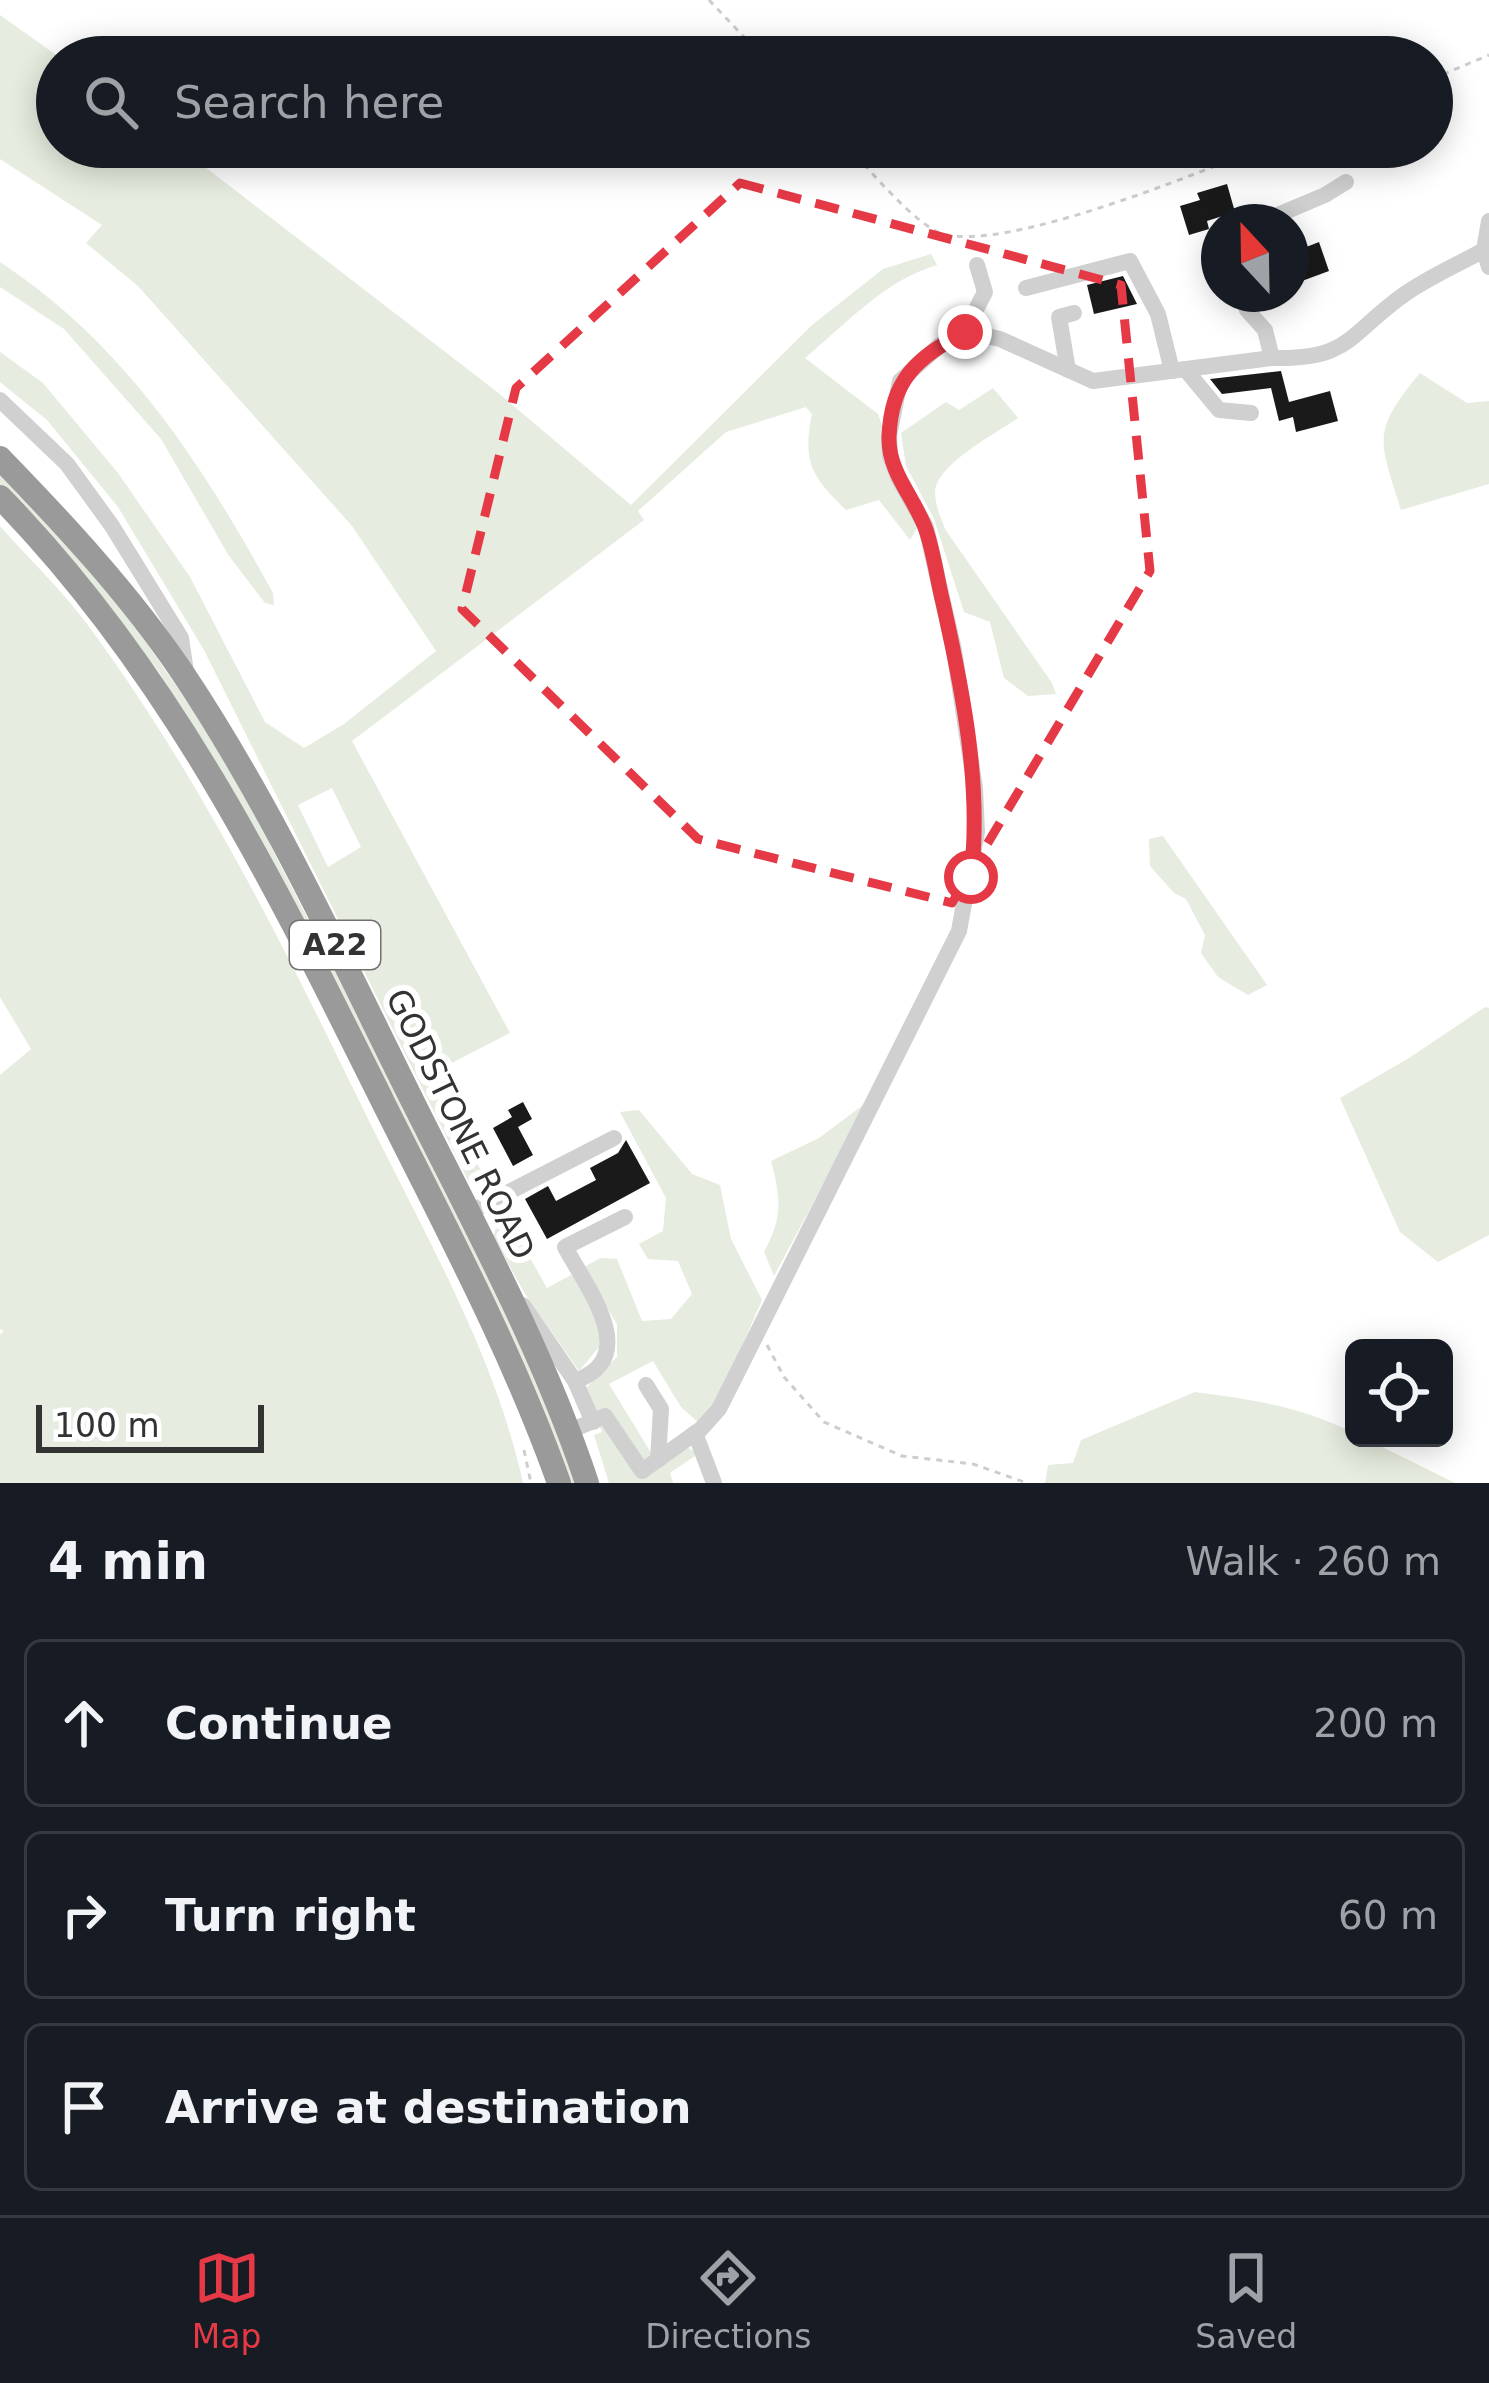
<!DOCTYPE html>
<html lang="en">
<head>
<meta charset="utf-8">
<style>
	:root { --surface:#171b24; --page:#242831; --text:#f1f3f6; --muted:#9ea1a6; --line:#363941; --accent:#e63946 }
	body { margin:0; font-family:"DejaVu Sans",sans-serif; background:var(--page); color:var(--text) }
	.controls { position:absolute; right:36px; bottom:36px; display:grid; overflow:hidden; border-radius:18px; box-shadow:0 6px 30px #0003 }
	.controls button { width:108px; height:108px; display:grid; place-items:center; padding:0; border:0; border-bottom:3px solid var(--line); background:var(--surface); color:var(--text); font:60px sans-serif }
	.compass { position:absolute; left:1201px; top:204px; width:108px; height:108px; border-radius:50%; background:var(--surface); box-shadow:0 6px 30px #0003; rotate:338deg }
	.scale { position:absolute; left:36px; bottom:30px; width:228px; box-sizing:border-box; padding-left:12px; border:6px solid #333; border-top:0; font-size:33px; line-height:42px; white-space:nowrap; color:#333; -webkit-text-stroke:9px #fff; paint-order:stroke }
	.stop { position:absolute; width:36px; height:36px; margin:-27px; border:9px solid #e63946; border-radius:50%; background:#fff }
	.stop.end { background:#e63946; border-color:#fff; box-shadow:0 3px 12px #0008 }
	.list { margin:0; padding:0; list-style:none }
	h2 { display:flex; justify-content:space-between; align-items:center; height:156px; margin:0; padding:0 48px; font-size:51px }
	h2 small { font-size:39px; font-weight:400; color:var(--muted) }
	.list li { display:grid; grid-template-columns:78px 1fr auto; gap:36px; align-items:center; box-sizing:border-box; height:168px; margin:0 24px 24px; padding:0 24px; border:3px solid var(--line); border-radius:18px }
	.list b { display:block; font-size:45px; white-space:nowrap }
	.list em { font-size:39px; font-style:normal; color:var(--muted) }
	.icon { flex:none; width:66px; height:66px; fill:none; stroke:currentColor; stroke-width:2; stroke-linecap:round; stroke-linejoin:round }
	.map { position:relative; flex:none; width:1489px; height:1483px; overflow:hidden }
	.search { position:absolute; background:var(--surface); box-shadow:0 6px 30px #0003; left:36px; right:36px; top:36px; height:132px; display:flex; align-items:center; gap:30px; box-sizing:border-box; padding:0 42px; border-radius:66px; color:var(--muted); font-size:45px }
	.sheet { height:732px; background:var(--surface) }
	nav { display:flex; justify-content:space-around; align-items:center; box-sizing:border-box; height:168px; border-top:3px solid var(--line); background:var(--surface); font-size:33px; color:var(--muted) }
	nav a { display:grid; justify-items:center; gap:6px }
	nav .on { color:var(--accent) }
	.map>svg:first-child { display:block }
	.green { fill:#e6ecdf; fill-rule:evenodd }
	.building { fill:#1a1a1a }
	.lines { fill:none; stroke-linecap:round; stroke-linejoin:round }
	.path { stroke:#cdcdcd; stroke-width:3; stroke-dasharray:6 6; stroke-linecap:butt }
	.minor { stroke:#d0d0d0; stroke-width:16 }
	.highway { stroke:#9a9a9a; stroke-width:24 }
	.route { stroke:#e63946; stroke-width:15 }
	.marked { fill:none; stroke:#e63946; stroke-width:9; stroke-dasharray:24 15; stroke-linejoin:round }
	.labels { text-anchor:middle; stroke-width:12; stroke-linejoin:round; paint-order:stroke }
	.shield { fill:#fff; stroke:#707070; stroke-width:3 }
	.shield-label { font-size:30px; font-weight:bold; fill:#333 }
	.street-label { font-size:33px; fill:#333; stroke:#fff }
</style>
</head>
<body>
<div class="map">
<svg width="1489" height="1483" viewBox="0 0 1489 1483">
	<rect width="100%" height="100%" fill="#fff"/>
	<g class="green">
		<path d="M 0,15 L 59,57 L 57,147 L 179,147 L 496,391 L 631,505 L 812,325 L 883,269 L 931,254 L 937,265 C 885,280 846,324 805,358 L 878,414 L 917,528 L 910,540 L 879,500 L 846,510 C 812,477 802,462 812,414 L 806,407 L 726,432 L 638,511 L 644,520 L 352,741 L 510,1033 L 428,1075 L 491,1188 L 470,1184 L 204,650 L 118,507 L 47,420 L 0,382 L 0,352 L 43,383 L 118,473 L 190,577 L 265,722 L 304,748 L 344,724 L 436,651 L 352,526 L 138,286 L 86,243 L 102,225 L 0,159 ZM 332,788 L 361,847 L 328,867 L 298,805 Z"/>
		<path d="M 0,262 C 126,345 202,464 273,593 L 274,605 L 265,603 L 229,556 L 161,439 L 64,329 L 0,287 Z"/>
		<path d="M 1420,373 L 1467,403 L 1489,401 L 1489,484 L 1401,510 C 1380,440 1370,433 1420,373 Z"/>
		<path d="M 993,388 L 1018,418 C 995,434 937,464 935,492 C 935,505 941,518 945,529 L 1052,683 L 1056,694 L 1028,696 L 1004,678 L 990,622 L 964,612 L 934,519 L 906,466 L 901,433 L 946,402 L 959,410 Z"/>
		<path d="M 0,469 L 118,601 L 225,757 L 499,1292 L 578,1483 L 570,1483 L 222,774 L 158,671 L 49,535 L 0,484 Z"/>
		<path d="M 0,526 C 30,560 64,592 90,628 C 204,783 287,953 371,1125 C 428,1240 495,1356 523,1483 L 0,1483 L 0,1335 L 4,1331 L 0,1329 L 0,1075 L 31,1049 L 0,997 Z"/>
		<path d="M 1163,836 L 1267,985 L 1248,995 L 1218,977 L 1201,953 L 1205,935 L 1186,899 L 1174,893 L 1150,866 L 1149,839 Z"/>
		<path d="M 1485,1007 L 1489,1008 L 1489,1235 L 1438,1262 L 1400,1232 L 1340,1098 L 1409,1058 Z"/>
		<path d="M 867,1102 L 774,1276 L 764,1252 C 783,1217 781,1199 771,1161 L 819,1138 Z"/>
		<path d="M 639,1110 L 692,1174 L 720,1185 L 731,1239 L 762,1300 L 717,1403 L 699,1423 L 681,1407 L 653,1361 L 609,1384 L 659,1466 L 687,1447 L 698,1454 L 670,1473 L 673,1483 L 609,1483 L 594,1435 L 602,1432 L 585,1389 L 617,1357 L 617,1324 L 583,1268 L 600,1258 L 617,1259 L 642,1321 L 671,1319 L 692,1294 L 678,1261 L 648,1259 L 639,1244 L 663,1231 L 666,1198 L 620,1112 Z"/>
		<path d="M 503,1210 L 547,1288 L 573,1274 L 601,1324 L 599,1347 L 579,1371 L 525,1294 L 493,1236 Z"/>
		<path d="M 1195,1392 C 1254,1400 1300,1406 1354,1433 L 1354,1438 L 1364,1438 L 1455,1483 L 1045,1483 L 1048,1465 L 1073,1463 L 1081,1440 Z"/>
	</g>
	<g class="building">
		<path d="M 1227,184 L 1235,212 L 1207,221 L 1209,229 L 1189,235 L 1180,206 L 1200,200 L 1197,193 Z"/>
		<path d="M 1319,242 L 1329,271 L 1291,285 L 1291,253 Z"/>
		<path d="M 1123,276 L 1137,304 L 1094,314 L 1087,285 Z"/>
		<path d="M 1281,371 L 1289,402 L 1330,391 L 1338,421 L 1296,432 L 1293,417 L 1279,421 L 1271,388 L 1222,394 L 1210,379 Z"/>
		<path d="M 523,1102 L 532,1119 L 518,1127 L 533,1155 L 513,1166 L 493,1128 L 512,1117 L 508,1110 Z"/>
		<path d="M 626,1140 L 650,1183 L 547,1239 L 525,1199 L 548,1186 L 556,1201 L 596,1180 L 590,1168 L 618,1153 Z"/>
	</g>
	<g class="lines">
		<g class="path">
			<path d="M 709,0 L 763,57"/>
			<path d="M 1432,79 L 1489,55"/>
			<path d="M 848,147 C 868,168 917,227 943,234 C 1006,252 1198,173 1263,147"/>
			<path d="M 767,1345 L 784,1377 L 824,1422 L 902,1456 L 973,1464 L 1027,1483"/>
			<path d="M 524,1450 L 531,1483"/>
		</g>
		<g class="minor">
			<path d="M 1261,222 L 1325,195 L 1346,182"/>
			<path d="M 1484,250 L 1489,267"/>
			<path d="M 1026,288 L 1130,261 L 1158,314 L 1172,371"/>
			<path d="M 1242,294 L 1247,310 L 1265,330 L 1272,358"/>
			<path d="M 965,331 L 985,292 L 977,265"/>
			<path d="M 1185,369 L 1219,410 L 1251,413"/>
			<path d="M 1068,370 L 1059,317 L 1074,313"/>
			<path d="M 0,400 L 67,464 L 112,526 L 181,638 L 186,672"/>
			<path d="M 468,1213 L 614,1138"/>
			<path d="M 523,1305 L 575,1381 L 593,1422"/>
			<path d="M 575,1381 C 643,1357 586,1287 565,1247 L 625,1217"/>
			<path d="M 646,1385 L 661,1409 L 658,1460"/>
			<path d="M 570,1431 L 605,1416 L 642,1471 L 701,1429 L 719,1409 L 959,931 L 977,832 L 975,788 L 954,650 L 926,527 L 898,477 L 890,456 L 889,436 L 900,381 L 940,345 L 965,331 L 1000,339 L 1093,381 L 1272,358 C 1349,360 1347,336 1402,296 C 1427,278 1457,265 1484,250 L 1489,221"/>
			<path d="M 695,1433 L 714,1483"/>
		</g>
		<g class="highway">
			<path d="M 0,458 C 65,525 130,595 182,672 C 273,808 341,958 414,1104 C 476,1228 543,1351 587,1483"/>
			<path d="M 0,497 C 172,673 275,885 383,1102 C 446,1228 512,1351 559,1483"/>
		</g>
	</g>
	<g class="lines">
		<path class="route" d="M 965,332 C 917,358 891,379 889,437 C 888,473 915,498 926,530 C 934,553 937,579 943,603 C 963,692 982,786 971,877"/>
	</g>
	<path class="marked" d="M 740,183 L 1121,285 L 1150,571 L 952,903 L 698,839 L 462,609 L 516,388 Z"/>
	<g class="labels">
		<rect class="shield" x="290" y="921" width="90" height="48" rx="9"/>
		<g class="shield-label">
			<text x="335" y="955">A22</text>
		</g>
		<g class="street-label">
			<text transform="translate(461 1124) rotate(64)" y="12">GODSTONE ROAD</text>
		</g>
	</g>
</svg>
<div class="controls">
<button><svg class="icon" aria-label="locate" viewBox="0 0 24 24"><circle cx="12" cy="12" r="6"/><path d="M12 2v4M12 18v4M2 12h4M18 12h4"/></svg></button>
</div>
<svg class="compass" viewBox="-18 -18 36 36"><path d="M0-13l5 13h-10z" fill="#e53935"/><path d="M0 13l5-13h-10z" fill="#9ea1a6"/></svg>
<div class="scale">100 m</div>
<div class="stop" style="left:971px;top:877px"></div>
<div class="stop end" style="left:965px;top:332px"></div>
<div class="search"><svg class="icon" aria-label="search" viewBox="0 0 24 24"><circle cx="10" cy="10" r="6"/><path d="M15 15l6 6"/></svg>Search here</div>
</div>
<section class="sheet">
<h2>4 min<small>Walk · 260 m</small></h2>
<ul class="list">
<li><svg class="icon" aria-label="ahead" viewBox="0 0 24 24"><path d="M12 20V5M6 11l6-6 6 6"/></svg><div><b>Continue</b></div><em>200 m</em></li>
<li><svg class="icon" aria-label="right" viewBox="0 0 24 24"><path d="M7 20v-9h11M14 6l5 5-5 5"/></svg><div><b>Turn right</b></div><em>60 m</em></li>
<li><svg class="icon" aria-label="arrive" viewBox="0 0 24 24"><path d="M6 21V4h12l-3 4 3 4H6"/></svg><div><b>Arrive at destination</b></div></li>
</ul>
</section>
<nav>
<a class="on"><svg class="icon" aria-label="map" viewBox="0 0 24 24"><path d="M3 6l6-2 6 2 6-2v14l-6 2-6-2-6 2zM9 4v14M15 6v14"/></svg>Map</a>
<a><svg class="icon" aria-label="directions" viewBox="0 0 24 24"><path d="M12 3l9 9-9 9-9-9zM9 14v-3h6M13 9l2 2-2 2"/></svg>Directions</a>
<a><svg class="icon" aria-label="saved" viewBox="0 0 24 24"><path d="M7 4h10v16l-5-4-5 4z"/></svg>Saved</a>
</nav>
</body>
</html>
